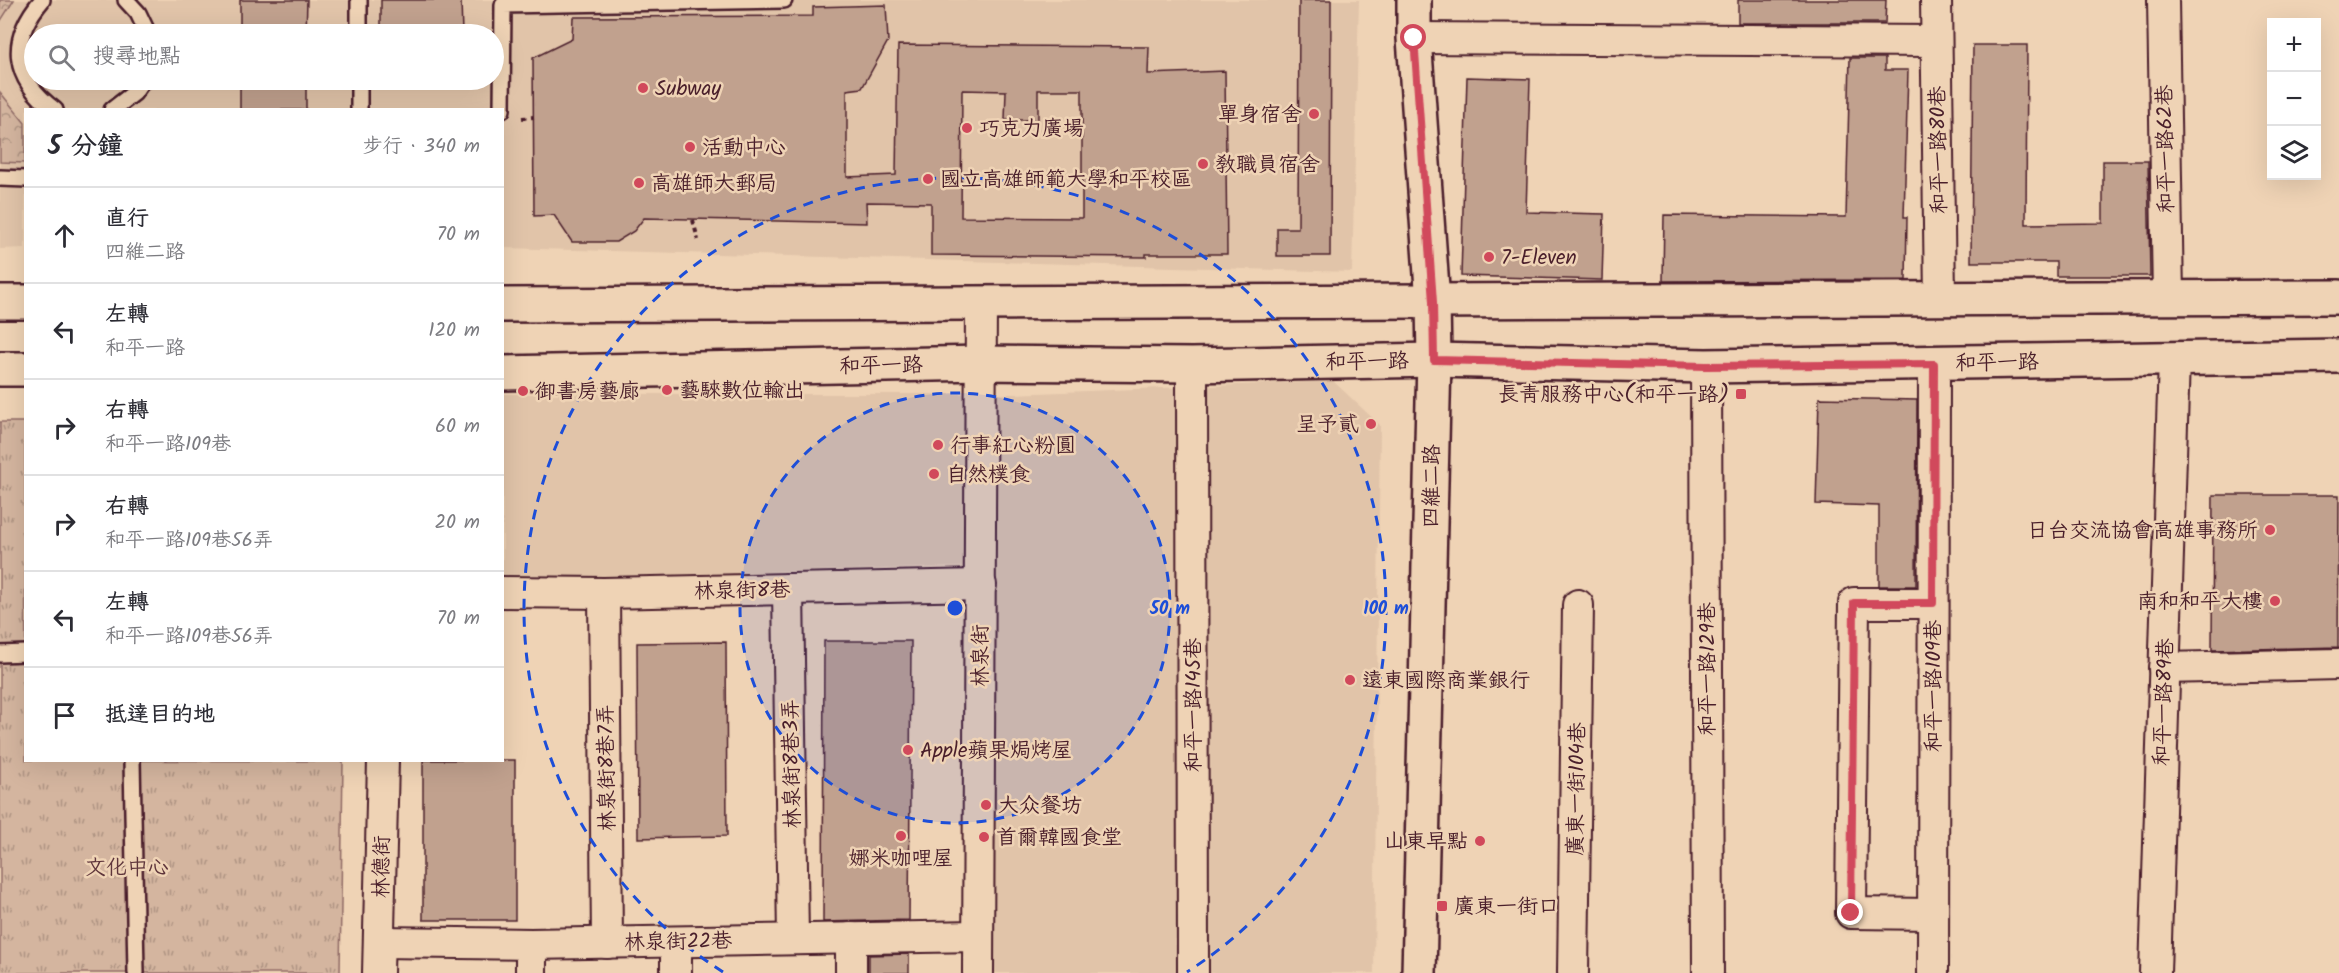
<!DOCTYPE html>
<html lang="zh-TW">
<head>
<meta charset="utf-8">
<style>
	:root { --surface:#fff; --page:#f7f7f7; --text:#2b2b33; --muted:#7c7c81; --line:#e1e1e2 }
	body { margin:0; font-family:Kalam,"LXGW WenKai TC",sans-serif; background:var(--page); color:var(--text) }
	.controls { position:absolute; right:18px; top:18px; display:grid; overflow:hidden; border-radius:0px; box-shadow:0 6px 24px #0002 }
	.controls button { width:54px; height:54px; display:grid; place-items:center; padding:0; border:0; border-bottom:2px solid var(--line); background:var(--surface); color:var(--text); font:30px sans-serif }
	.stop { position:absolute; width:18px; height:18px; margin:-14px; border:4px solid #d1495b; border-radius:50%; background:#fff }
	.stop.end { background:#d1495b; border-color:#fff; box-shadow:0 2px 6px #0008 }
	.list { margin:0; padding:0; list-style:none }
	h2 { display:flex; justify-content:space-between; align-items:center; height:78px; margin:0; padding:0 24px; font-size:26px }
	h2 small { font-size:20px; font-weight:400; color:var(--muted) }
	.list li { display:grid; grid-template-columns:39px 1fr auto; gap:18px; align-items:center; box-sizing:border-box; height:96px; padding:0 24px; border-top:2px solid var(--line) }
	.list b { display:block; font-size:22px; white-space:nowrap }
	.list p { margin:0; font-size:20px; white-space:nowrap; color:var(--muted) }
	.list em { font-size:20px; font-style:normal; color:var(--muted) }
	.icon { flex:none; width:33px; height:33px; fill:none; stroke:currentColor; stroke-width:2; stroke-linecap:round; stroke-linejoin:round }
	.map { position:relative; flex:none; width:2339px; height:973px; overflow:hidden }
	.search { position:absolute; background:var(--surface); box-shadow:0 6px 24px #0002; left:24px; top:24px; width:480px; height:66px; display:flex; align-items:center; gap:15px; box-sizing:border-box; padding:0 21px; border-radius:33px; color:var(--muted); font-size:22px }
	.panel { position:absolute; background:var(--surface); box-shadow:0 6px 24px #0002; left:24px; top:108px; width:480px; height:654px; border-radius:0px }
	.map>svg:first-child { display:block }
	.built { fill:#e1c4a9; fill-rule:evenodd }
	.forest { fill:url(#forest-crowns); stroke:#8f6a65; stroke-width:1.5 }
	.park { fill:url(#park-tufts); stroke:#8f6a65; stroke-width:1.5 }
	.building { fill:#c1a18e; stroke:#4a1f2b; stroke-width:1.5; fill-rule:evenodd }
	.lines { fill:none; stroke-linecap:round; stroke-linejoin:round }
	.lane-casing { stroke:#4a1f2b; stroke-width:20 }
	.street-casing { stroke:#4a1f2b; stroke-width:34 }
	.secondary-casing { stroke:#4a1f2b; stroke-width:38 }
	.path { stroke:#4a1f2b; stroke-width:4; stroke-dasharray:4.5 4.5; stroke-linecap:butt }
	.lane { stroke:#efd3b5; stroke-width:15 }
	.street { stroke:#efd3b5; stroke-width:30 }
	.secondary { stroke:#efd3b5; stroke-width:33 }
	.route { stroke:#d1495b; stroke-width:8 }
	.ring { fill:none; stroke:#1d4ed8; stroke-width:3; stroke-dasharray:10 8 }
	.poi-dot { fill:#d1495b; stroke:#efd3b5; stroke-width:2 }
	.labels { text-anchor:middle; stroke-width:5; stroke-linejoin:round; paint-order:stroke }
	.poi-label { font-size:21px; fill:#4a1f2b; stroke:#efd3b5; text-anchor:start }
	.street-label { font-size:21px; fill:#4a1f2b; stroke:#efd3b5 }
	.park-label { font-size:21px; fill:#5f363c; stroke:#efd3b5 }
	.centre { fill:#1d4ed8; stroke:#efd3b5; stroke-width:3 }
	.ring-label { font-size:18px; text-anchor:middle; font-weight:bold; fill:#1d4ed8; stroke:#efd3b5; stroke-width:5; stroke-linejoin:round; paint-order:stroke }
</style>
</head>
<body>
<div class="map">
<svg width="2339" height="973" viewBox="0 0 2339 973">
	<defs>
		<pattern id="forest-crowns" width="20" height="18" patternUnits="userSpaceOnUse" patternTransform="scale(1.5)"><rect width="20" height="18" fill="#d4b59f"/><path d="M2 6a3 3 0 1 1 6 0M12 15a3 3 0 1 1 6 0" fill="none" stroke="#ae9382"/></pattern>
		<pattern id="park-tufts" width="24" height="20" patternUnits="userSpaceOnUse" patternTransform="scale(1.5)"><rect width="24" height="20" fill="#d4b59f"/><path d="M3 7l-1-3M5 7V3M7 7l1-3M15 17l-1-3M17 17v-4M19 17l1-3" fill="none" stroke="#ae9382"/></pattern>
	</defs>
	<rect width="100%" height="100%" fill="#efd3b5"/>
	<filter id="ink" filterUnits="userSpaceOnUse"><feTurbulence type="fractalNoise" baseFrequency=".0167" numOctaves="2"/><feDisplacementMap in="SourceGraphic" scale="12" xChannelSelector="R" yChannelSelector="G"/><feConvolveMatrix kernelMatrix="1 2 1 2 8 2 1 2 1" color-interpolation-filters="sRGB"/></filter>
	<g filter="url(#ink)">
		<g class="built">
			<path d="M 0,0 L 1359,0 L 1352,272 L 503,248 L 502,110 L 26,110 L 25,248 L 0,249 ZM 34,34 L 494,34 L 494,80 L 34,80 Z"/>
			<path d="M 1333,381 L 1380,425 L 1374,973 L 991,973 L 993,566 L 503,579 L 502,394 L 1013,394 Z"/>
		</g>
		<g class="forest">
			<path d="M 0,0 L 14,0 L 0,22 Z"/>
			<path d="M 0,92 L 25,123 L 25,163 L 0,162 Z"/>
		</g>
		<path class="park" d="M 0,422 L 25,422 L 26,760 L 343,761 L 340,973 L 0,973 Z"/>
		<g class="building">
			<path d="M 240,0 L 307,0 L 306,34 L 240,34 Z"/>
			<path d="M 381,0 L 461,0 L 462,34 L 381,34 Z"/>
			<path d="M 1299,0 L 1331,0 L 1330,256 L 1277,256 L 1277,228 L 1298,228 Z"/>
			<path d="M 1738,0 L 1886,0 L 1885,23 L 1738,23 Z"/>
			<path d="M 886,5 L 888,41 L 862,88 L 847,90 L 847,177 L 896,175 L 898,45 L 1149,47 L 1148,74 L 1225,71 L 1227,254 L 1146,254 L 1146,257 L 931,255 L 931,203 L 866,202 L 867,223 L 644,218 L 634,231 L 616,242 L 572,242 L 554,215 L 534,216 L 533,58 L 572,39 L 573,17 L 813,16 L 813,7 ZM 962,90 L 1006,91 L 1005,120 L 1038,120 L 1038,90 L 1082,90 L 1082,218 L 961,217 Z"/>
			<path d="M 1973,45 L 2027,45 L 2026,224 L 2103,223 L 2103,161 L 2148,161 L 2150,276 L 2056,276 L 2056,262 L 1971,262 Z"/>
			<path d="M 1850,58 L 1885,58 L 1885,70 L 1908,70 L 1904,217 L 1907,217 L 1906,280 L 1663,281 L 1664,215 L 1846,217 Z"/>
			<path d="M 1467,77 L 1530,79 L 1526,212 L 1604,214 L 1602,280 L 1461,276 Z"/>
			<rect x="240" y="80" width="66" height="30"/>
			<path d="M 1819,398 L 1917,400 L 1916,586 L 1879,586 L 1879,506 L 1816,504 Z"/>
			<path d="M 2213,495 L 2339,495 L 2338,647 L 2212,650 Z"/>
			<path d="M 824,641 L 911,641 L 909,920 L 823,922 Z"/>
			<path d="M 726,642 L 727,836 L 638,838 L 637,643 Z"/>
			<rect x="423" y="760" width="92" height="160"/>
			<path d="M 909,954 L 909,973 L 869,973 L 869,955 Z"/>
		</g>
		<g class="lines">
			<g class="lane-casing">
				<g id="lane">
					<path d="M 42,0 C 8,40 12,79 55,110"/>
					<path d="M 126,0 L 138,13 L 148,34"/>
					<path d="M 359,0 L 359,34"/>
					<path d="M 359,80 L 359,110"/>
					<path d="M 112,110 L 134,93 L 143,80"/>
					<path d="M 502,110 L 503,5 L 784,0"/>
					<path d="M 0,178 L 26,179"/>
					<path d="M 0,654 L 26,653"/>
					<path d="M 132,760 L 136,973"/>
				</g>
			</g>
			<g class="street-casing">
				<g id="street">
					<path d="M 1936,0 L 1940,299"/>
					<path d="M 2163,0 L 2168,297"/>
					<path d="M 1414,38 L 1936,41"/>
					<path d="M 1192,365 L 1193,973"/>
					<path d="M 1706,366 L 1708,973"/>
					<path d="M 788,589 L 793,939"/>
					<path d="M 502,592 L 604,593 L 981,585"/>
					<path d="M 604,593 L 607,943"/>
					<path d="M 1933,603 L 1854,603 L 1851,913 L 1933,914"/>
					<path d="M 2164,668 L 2339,664"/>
					<path d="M 851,938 L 851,973"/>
					<path d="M 379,942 L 531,944 L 978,936"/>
					<path d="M 531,944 L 531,973"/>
					<path d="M 378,973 L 383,760"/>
					<path d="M 676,973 L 676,942"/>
					<path d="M 978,973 L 981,303"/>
					<path d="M 1573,973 L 1578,605"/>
					<path d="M 1933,973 L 1934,364"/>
					<path d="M 2155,973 L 2174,359"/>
				</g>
			</g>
			<g class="secondary-casing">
				<g id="secondary">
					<path d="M 1414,0 L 1414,38 L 1433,302 L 1434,360 L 1419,973"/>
					<path d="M 0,302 L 26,302"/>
					<path d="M 502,305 L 2339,297"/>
					<path d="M 0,369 L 26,369"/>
					<path d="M 502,373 L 982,363 L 1192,365 L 1434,360 L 1706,366 L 2339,356"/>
				</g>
			</g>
			<g class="path">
				<path d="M 522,118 L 534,117"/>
				<path d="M 693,220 L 698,240"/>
			</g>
			<use href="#lane" class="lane"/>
			<use href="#street" class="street"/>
			<use href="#secondary" class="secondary"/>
		</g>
	</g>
	<g class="lines" filter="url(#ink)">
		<path class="route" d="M 1414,38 L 1433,302 L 1434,360 L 1706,366 L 1934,364 L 1933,603 L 1854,603 L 1851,913"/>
	</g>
	<circle cx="955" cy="608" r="215" fill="#1d4ed8" fill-opacity=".12"/>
	<g class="ring">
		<circle cx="955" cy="608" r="215"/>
		<path d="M723 972A431 431 0 1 1 1187 972"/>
	</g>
	<g class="poi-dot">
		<circle cx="643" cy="88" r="6"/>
		<circle cx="1314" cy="114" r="6"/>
		<circle cx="967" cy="128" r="6"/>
		<circle cx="690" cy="147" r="6"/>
		<circle cx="1203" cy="164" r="6"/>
		<circle cx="928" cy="179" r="6"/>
		<circle cx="639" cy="183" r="6"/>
		<circle cx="1489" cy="257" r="6"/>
		<circle cx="667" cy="390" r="6"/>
		<circle cx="523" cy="391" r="6"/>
		<rect x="1735" y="388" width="12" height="12" rx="3"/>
		<circle cx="1371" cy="424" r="6"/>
		<circle cx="938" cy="445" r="6"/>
		<circle cx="934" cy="474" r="6"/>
		<circle cx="2270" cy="530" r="6"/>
		<circle cx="2275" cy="601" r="6"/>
		<circle cx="1350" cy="680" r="6"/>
		<circle cx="908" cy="750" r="6"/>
		<circle cx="986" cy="805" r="6"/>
		<circle cx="901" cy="836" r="6"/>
		<circle cx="984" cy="837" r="6"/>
		<circle cx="1480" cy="841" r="6"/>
		<rect x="1436" y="900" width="12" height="12" rx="3"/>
	</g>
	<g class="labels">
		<g class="poi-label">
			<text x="655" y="95">Subway</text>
			<text x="1302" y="121" text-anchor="end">單身宿舍</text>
			<text x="979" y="135">巧克力廣場</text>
			<text x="702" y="154">活動中心</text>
			<text x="1215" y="171">教職員宿舍</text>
			<text x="940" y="186">國立高雄師範大學和平校區</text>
			<text x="651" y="190">高雄師大郵局</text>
			<text x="1501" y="264">7-Eleven</text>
			<text x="679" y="397">藝騋數位輸出</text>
			<text x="535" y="398">御書房藝廊</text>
			<text x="1729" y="401" text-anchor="end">長青服務中心(和平一路)</text>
			<text x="1359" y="431" text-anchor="end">呈予貳</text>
			<text x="950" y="452">行事紅心粉圓</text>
			<text x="946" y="481">自然樸食</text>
			<text x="2258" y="537" text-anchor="end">日台交流協會高雄事務所</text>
			<text x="2263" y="608" text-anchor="end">南和和平大樓</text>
			<text x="1362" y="687">遠東國際商業銀行</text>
			<text x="920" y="757">Apple蘋果焗烤屋</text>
			<text x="998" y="812">大众餐坊</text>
			<text x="996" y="844">首爾韓國食堂</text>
			<text x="1468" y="848" text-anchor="end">山東早點</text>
			<text x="901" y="865" text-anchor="middle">娜米咖哩屋</text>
			<text x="1454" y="913">廣東一街口</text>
		</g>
		<g class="street-label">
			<text transform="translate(2165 149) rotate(-91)" y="7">和平一路62巷</text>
			<text transform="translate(1938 150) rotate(-91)" y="7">和平一路80巷</text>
			<text transform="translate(1367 361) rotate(-1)" y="7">和平一路</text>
			<text transform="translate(1997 362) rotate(-1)" y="7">和平一路</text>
			<text transform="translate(881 365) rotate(-1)" y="7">和平一路</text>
			<text transform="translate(1431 486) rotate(-89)" y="7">四維二路</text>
			<text transform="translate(742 590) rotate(-1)" y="7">林泉街8巷</text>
			<text transform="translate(980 656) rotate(-90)" y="7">林泉街</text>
			<text transform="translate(1707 669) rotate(-90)" y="7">和平一路129巷</text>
			<text transform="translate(1933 686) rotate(-90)" y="7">和平一路109巷</text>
			<text transform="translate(2163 702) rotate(-88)" y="7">和平一路89巷</text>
			<text transform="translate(1193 705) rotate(-90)" y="7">和平一路145巷</text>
			<text transform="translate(791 764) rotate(-91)" y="7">林泉街8巷3弄</text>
			<text transform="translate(606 768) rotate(-91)" y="7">林泉街8巷7弄</text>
			<text transform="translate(1576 789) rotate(-89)" y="7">廣東一街104巷</text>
			<text transform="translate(381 867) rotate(-89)" y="7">林德街</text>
			<text transform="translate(678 941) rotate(-1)" y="7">林泉街22巷</text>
		</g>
		<g class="park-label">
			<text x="127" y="874">文化中心</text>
		</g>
	</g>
	<circle cx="955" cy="608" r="9" class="centre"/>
	<g class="ring-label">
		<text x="1170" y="614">50 m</text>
		<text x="1386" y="614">100 m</text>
	</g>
</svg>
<div class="controls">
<button>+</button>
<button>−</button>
<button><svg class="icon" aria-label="layers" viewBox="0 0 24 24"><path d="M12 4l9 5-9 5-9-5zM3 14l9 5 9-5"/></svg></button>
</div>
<div class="stop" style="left:1414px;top:38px"></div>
<div class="stop end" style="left:1851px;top:913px"></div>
<div class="search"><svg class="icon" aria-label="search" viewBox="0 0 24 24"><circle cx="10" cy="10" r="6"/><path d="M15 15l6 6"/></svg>搜尋地點</div>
<section class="panel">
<h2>5 分鐘<small>步行 · 340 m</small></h2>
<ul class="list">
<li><svg class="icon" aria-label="ahead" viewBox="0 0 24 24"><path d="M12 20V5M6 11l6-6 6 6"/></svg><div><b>直行</b><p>四維二路</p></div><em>70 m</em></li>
<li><svg class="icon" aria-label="left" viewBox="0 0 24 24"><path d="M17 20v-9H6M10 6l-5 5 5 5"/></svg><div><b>左轉</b><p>和平一路</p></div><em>120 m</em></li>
<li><svg class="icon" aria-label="right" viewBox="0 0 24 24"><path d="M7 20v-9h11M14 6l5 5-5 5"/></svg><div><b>右轉</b><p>和平一路109巷</p></div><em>60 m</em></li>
<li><svg class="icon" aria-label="right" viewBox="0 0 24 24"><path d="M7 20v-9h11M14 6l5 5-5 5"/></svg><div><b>右轉</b><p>和平一路109巷56弄</p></div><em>20 m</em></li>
<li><svg class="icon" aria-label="left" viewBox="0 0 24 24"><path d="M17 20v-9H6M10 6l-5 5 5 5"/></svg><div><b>左轉</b><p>和平一路109巷56弄</p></div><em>70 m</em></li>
<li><svg class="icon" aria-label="arrive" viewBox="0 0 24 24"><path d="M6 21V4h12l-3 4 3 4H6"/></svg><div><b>抵達目的地</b></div></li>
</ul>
</section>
</div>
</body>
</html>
